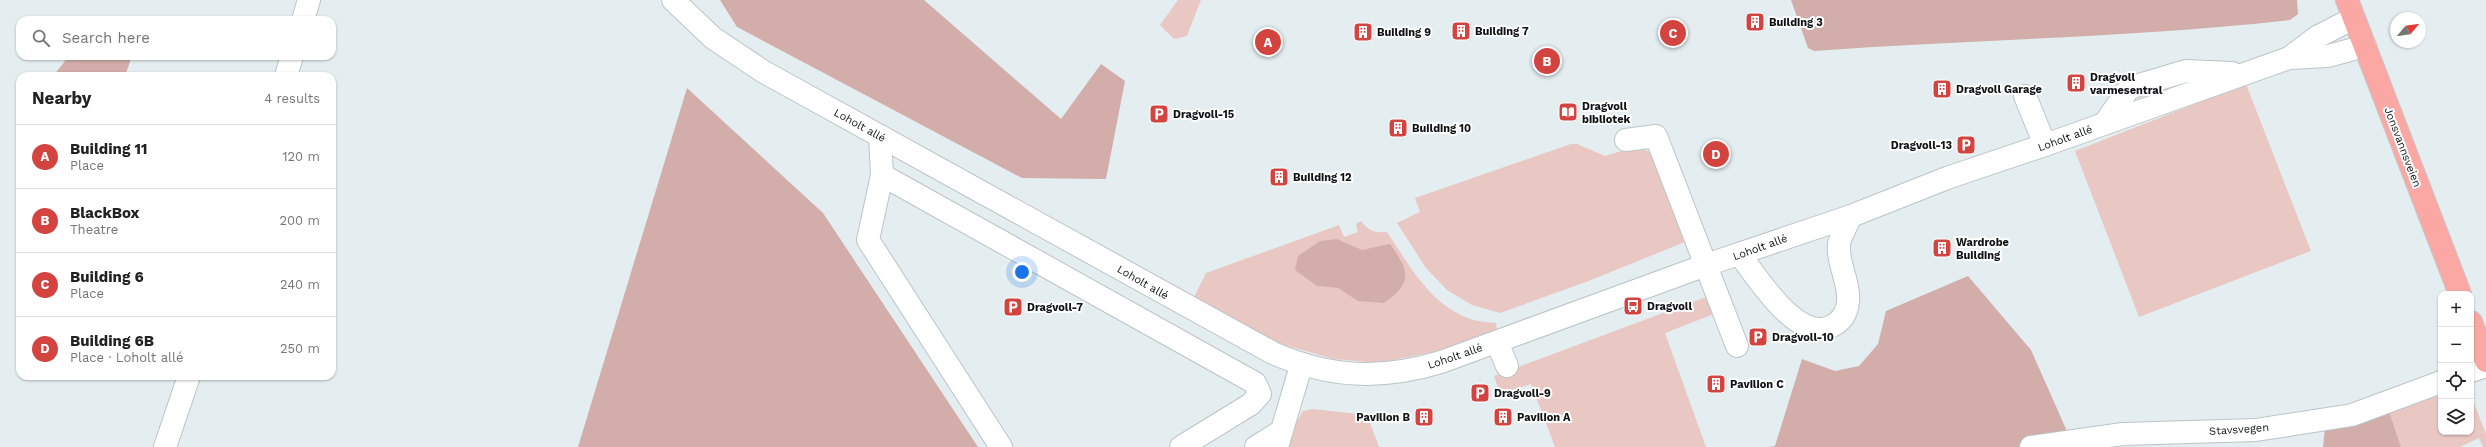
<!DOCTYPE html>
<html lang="en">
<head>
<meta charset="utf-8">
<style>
	:root { --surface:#fff; --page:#f2f2f2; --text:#222; --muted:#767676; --line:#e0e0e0; --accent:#d34441 }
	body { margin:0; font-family:"Work Sans",sans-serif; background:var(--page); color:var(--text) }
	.controls { position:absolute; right:12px; bottom:12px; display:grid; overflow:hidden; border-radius:8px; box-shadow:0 1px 3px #0004 }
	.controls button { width:36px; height:36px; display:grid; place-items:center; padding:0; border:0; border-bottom:1px solid var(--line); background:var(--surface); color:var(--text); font:20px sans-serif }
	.compass { position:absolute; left:2390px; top:12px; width:36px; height:36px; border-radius:50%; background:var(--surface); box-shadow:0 1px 3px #0004; rotate:61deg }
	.you { position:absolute; left:1022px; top:272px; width:14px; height:14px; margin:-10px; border:3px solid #fff; border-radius:50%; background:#1a73e8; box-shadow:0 0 0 6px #1a73e833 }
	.badge { display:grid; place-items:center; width:26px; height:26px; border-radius:50%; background:var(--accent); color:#fff; font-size:13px; font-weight:700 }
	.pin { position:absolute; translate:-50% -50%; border:2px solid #fff; box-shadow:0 1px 4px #0006 }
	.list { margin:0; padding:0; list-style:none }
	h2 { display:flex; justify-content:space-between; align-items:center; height:52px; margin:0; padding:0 16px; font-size:17px }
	h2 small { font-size:13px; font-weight:400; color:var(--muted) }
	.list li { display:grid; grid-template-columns:26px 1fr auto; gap:12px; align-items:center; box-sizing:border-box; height:64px; padding:0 16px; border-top:1px solid var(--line) }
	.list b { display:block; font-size:15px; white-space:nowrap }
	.list p { margin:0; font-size:13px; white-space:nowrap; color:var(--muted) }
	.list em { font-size:13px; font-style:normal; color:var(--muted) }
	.icon { flex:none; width:22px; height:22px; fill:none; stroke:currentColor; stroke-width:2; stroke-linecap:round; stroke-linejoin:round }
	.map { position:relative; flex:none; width:2486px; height:447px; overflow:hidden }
	.search { position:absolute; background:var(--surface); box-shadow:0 1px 3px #0004; left:16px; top:16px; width:320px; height:44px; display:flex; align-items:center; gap:10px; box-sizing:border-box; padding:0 14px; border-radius:12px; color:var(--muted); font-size:15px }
	.panel { position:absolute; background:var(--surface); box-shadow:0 1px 3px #0004; left:16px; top:72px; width:320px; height:308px; border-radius:12px }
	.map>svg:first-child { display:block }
	.green { fill:#e9c8c4 }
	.forest { fill:#d2ada9 }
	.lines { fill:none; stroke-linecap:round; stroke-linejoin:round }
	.minor-casing { stroke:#bbc4c7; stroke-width:24 }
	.major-casing { stroke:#c6c6c7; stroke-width:24 }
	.minor { stroke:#fff; stroke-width:22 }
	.major { stroke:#fba8a4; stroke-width:22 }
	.labels { text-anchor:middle; stroke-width:4; stroke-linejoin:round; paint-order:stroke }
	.poi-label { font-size:11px; font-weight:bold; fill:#101314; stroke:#fff; text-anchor:start }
	.street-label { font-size:11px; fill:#101314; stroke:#fff }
</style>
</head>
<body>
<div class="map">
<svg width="2486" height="447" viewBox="0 0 2486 447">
	<rect width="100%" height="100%" fill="#e4edf0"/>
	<g class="green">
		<path d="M 1178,0 L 1201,0 L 1187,36 L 1174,39 L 1160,25 Z"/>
		<path d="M 2246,84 L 2311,251 L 2139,317 L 2075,151 Z"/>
		<path d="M 1571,144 L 1577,144 L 1605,156 L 1637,146 L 1652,153 L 1685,242 L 1586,282 L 1500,313 L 1472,305 L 1447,290 L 1426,268 L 1397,223 L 1420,212 L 1415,198 Z"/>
		<path d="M 1361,221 C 1369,231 1374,233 1387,232 C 1409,265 1431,306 1471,319 C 1478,322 1488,322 1496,323 L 1497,331 L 1433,352 L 1378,363 L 1334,359 L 1274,342 L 1194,297 L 1206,273 L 1339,225 L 1344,237 L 1358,232 L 1356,224 Z"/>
		<path d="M 1709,296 L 1714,314 L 1665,333 L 1706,447 L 1555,447 L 1531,384 L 1500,394 L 1494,376 Z"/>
		<path d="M 2441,392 L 2441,432 L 2471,432 L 2471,395 L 2486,434 L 2486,447 L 2483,447 L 2479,438 L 2460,447 L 2401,447 L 2389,411 Z"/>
		<path d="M 1313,409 L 1367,415 L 1379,447 L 1284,447 L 1286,440 L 1303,411 Z"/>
	</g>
	<g class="forest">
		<path d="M 720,0 L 924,0 L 1061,119 L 1101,64 L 1125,81 L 1106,179 L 1022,178 L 737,27 Z"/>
		<path d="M 1791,0 L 2297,0 L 2298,14 L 2290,20 C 2132,38 1973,39 1814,51 L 1808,48 Z"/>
		<path d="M 69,56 L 132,56 L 125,76 L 53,76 Z"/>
		<path d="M 687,88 L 823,213 L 978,447 L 578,447 Z"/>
		<path d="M 1337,239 L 1362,250 L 1390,244 C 1409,271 1414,282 1384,303 L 1358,301 L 1338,288 L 1317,286 L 1295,270 L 1298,256 L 1320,241 Z"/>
		<path d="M 1968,276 L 2031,350 L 2074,447 L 1769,447 L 1775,446 L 1802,359 L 1835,371 L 1859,366 L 1878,344 L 1886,311 Z"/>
		<path d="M 2389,411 L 2401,447 L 2323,447 L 2325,428 Z"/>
	</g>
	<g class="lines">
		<g class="minor-casing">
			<g id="minor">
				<path d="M 673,0 L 713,38 L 764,72 L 1273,353 C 1330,378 1382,380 1441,362 L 1706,265 L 1851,216 L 1947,178 L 2045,145 L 2289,58 L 2328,56 L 2365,46"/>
				<path d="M 303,20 L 309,0"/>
				<path d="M 2289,58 L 2317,37 L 2354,18"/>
				<path d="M 286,76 L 292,56"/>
				<path d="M 2025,96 L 2045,145"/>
				<path d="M 2105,123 L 2129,88 L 2186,71 L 2232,73"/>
				<path d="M 880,136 L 882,175 L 868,240 L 1001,447"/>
				<path d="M 1626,140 L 1656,136 L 1737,346"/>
				<path d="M 882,175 L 1255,383 L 1260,394 L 1251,404 L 1181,447"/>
				<path d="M 1740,255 C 1757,277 1798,344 1832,326 C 1842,321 1847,312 1848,302 C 1850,283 1837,263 1839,244 C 1841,235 1847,224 1851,216"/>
				<path d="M 1497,342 L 1507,366"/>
				<path d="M 2471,371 L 2486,366"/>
				<path d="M 165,447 L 189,376"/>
				<path d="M 1256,447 L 1280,432"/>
				<path d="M 1277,447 L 1301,366"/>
				<path d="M 2031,447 L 2123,434 L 2256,430 L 2352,415 L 2441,382"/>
			</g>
		</g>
		<g class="major-casing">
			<g id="major">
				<path d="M 2347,0 L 2460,294"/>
				<path d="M 2471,322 L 2486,361"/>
			</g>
		</g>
		<use href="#minor" class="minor"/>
		<use href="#major" class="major"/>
	</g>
	<defs>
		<g id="building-square" transform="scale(1)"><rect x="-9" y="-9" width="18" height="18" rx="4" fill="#d34441" stroke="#fff"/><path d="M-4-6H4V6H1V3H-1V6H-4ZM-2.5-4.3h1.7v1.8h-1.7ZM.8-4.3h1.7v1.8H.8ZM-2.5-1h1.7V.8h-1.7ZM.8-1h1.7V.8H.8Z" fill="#fff"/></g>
		<g id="library-square" transform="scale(1)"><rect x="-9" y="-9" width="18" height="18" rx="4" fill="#d34441" stroke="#fff"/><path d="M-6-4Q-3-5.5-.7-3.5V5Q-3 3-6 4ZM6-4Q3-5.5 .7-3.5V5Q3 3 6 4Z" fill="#fff"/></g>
		<g id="parking-square" transform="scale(1)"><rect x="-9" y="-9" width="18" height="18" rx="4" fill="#d34441" stroke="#fff"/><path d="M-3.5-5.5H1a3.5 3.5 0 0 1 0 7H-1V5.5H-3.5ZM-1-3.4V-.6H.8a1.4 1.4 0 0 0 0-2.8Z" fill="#fff"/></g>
		<g id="bus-square" transform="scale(1)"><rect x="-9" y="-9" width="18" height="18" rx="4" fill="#d34441" stroke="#fff"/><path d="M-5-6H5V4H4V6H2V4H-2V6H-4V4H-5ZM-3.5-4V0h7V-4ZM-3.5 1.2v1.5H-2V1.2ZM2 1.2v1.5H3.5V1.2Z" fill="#fff"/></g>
	</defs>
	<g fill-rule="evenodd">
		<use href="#building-square" x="1755" y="22"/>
		<use href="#building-square" x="1461" y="31"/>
		<use href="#building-square" x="1363" y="32"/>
		<use href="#building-square" x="2076" y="83"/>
		<use href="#building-square" x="1942" y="89"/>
		<use href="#library-square" x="1568" y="112"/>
		<use href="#parking-square" x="1159" y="114"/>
		<use href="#building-square" x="1398" y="128"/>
		<use href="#parking-square" x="1966" y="145"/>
		<use href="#building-square" x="1279" y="177"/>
		<use href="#building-square" x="1942" y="248"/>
		<use href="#bus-square" x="1633" y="306"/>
		<use href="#parking-square" x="1013" y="307"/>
		<use href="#parking-square" x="1758" y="337"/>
		<use href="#building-square" x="1716" y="384"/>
		<use href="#parking-square" x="1480" y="393"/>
		<use href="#building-square" x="1424" y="417"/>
		<use href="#building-square" x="1503" y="417"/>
	</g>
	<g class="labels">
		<g class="poi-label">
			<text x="1769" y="26">Building 3</text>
			<text x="1475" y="35">Building 7</text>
			<text x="1377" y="36">Building 9</text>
			<text x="2090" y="81">Dragvoll<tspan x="2090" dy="13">varmesentral</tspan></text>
			<text x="1956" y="93">Dragvoll Garage</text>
			<text x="1582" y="110">Dragvoll<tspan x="1582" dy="13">bibliotek</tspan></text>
			<text x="1173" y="118">Dragvoll-15</text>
			<text x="1412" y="132">Building 10</text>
			<text x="1952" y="149" text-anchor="end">Dragvoll-13</text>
			<text x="1293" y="181">Building 12</text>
			<text x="1956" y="246">Wardrobe<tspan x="1956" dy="13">Building</tspan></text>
			<text x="1647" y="310">Dragvoll</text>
			<text x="1027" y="311">Dragvoll-7</text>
			<text x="1772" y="341">Dragvoll-10</text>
			<text x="1730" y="388">Pavilion C</text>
			<text x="1494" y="397">Dragvoll-9</text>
			<text x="1410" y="421" text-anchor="end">Pavilion B</text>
			<text x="1517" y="421">Pavilion A</text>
		</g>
		<g class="street-label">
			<text transform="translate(860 125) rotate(29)" y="4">Loholt allé</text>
			<text transform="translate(2065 138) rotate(-20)" y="4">Loholt allé</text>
			<text transform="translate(2403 147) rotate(69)" y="4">Jonsvannsveien</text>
			<text transform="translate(1760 247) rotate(-20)" y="4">Loholt allé</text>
			<text transform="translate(1143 282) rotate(30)" y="4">Loholt allé</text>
			<text transform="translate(1455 356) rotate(-19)" y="4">Loholt allé</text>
			<text transform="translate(2239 429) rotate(-4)" y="4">Stavsvegen</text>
		</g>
	</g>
</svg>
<div class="controls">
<button>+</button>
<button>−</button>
<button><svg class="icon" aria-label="locate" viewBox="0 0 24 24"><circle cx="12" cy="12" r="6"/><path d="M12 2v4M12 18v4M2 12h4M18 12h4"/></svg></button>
<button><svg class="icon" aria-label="layers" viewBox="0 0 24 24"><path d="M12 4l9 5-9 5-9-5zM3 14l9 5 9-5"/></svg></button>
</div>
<svg class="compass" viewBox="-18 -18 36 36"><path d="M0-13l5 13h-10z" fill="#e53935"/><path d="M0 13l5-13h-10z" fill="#767676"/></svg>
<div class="you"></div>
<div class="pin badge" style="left:1268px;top:42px">A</div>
<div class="pin badge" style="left:1547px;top:61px">B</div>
<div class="pin badge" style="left:1673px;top:33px">C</div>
<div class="pin badge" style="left:1716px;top:154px">D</div>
<div class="search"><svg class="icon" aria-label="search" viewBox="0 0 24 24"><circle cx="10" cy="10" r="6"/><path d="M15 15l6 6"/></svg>Search here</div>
<section class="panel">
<h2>Nearby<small>4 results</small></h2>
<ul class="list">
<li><span class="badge">A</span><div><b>Building 11</b><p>Place</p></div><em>120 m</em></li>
<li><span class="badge">B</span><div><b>BlackBox</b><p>Theatre</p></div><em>200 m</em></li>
<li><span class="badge">C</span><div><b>Building 6</b><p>Place</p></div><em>240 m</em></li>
<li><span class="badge">D</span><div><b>Building 6B</b><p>Place · Loholt allé</p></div><em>250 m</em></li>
</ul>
</section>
</div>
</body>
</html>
